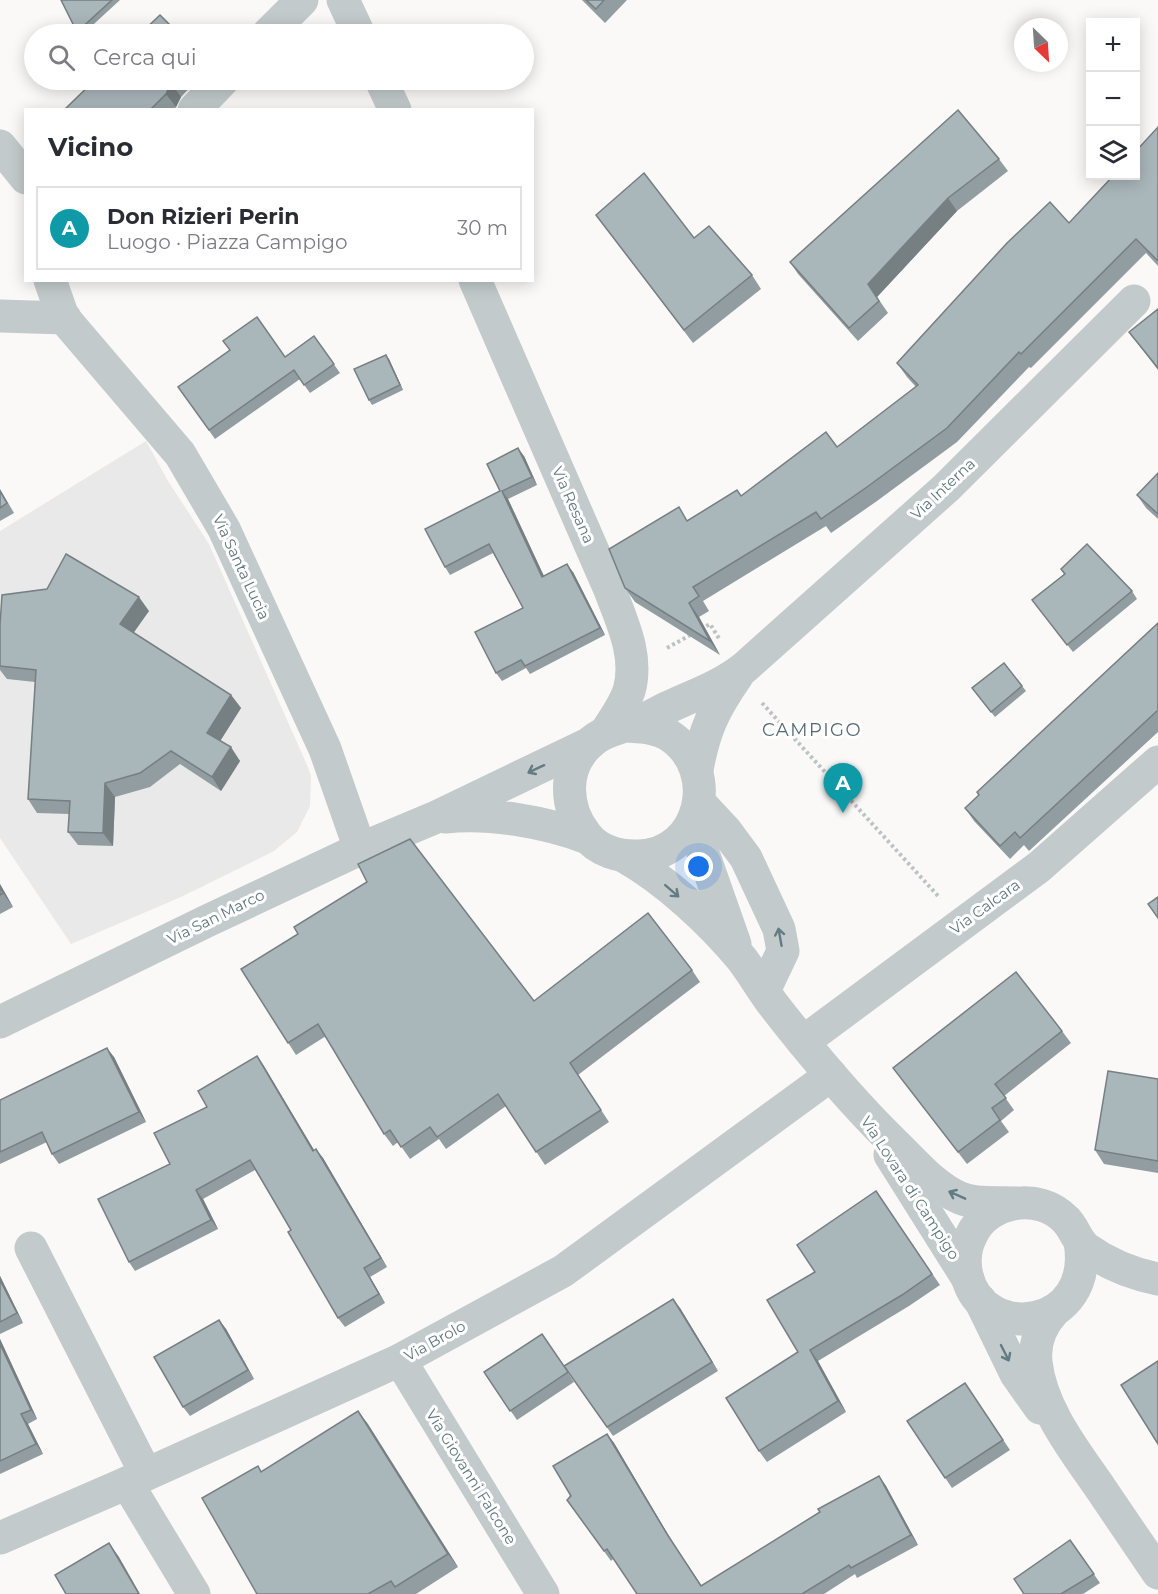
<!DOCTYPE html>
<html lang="it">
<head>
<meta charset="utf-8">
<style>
	:root { --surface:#fff; --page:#f7f7f7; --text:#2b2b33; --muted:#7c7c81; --line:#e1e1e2; --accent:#d93025 }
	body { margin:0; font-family:Montserrat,sans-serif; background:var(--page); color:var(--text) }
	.controls { position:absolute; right:18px; top:18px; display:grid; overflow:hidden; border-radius:0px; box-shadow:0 3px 15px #0003 }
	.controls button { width:54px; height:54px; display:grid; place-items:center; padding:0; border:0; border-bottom:2px solid var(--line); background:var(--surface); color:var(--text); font:30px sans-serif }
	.compass { position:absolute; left:1014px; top:18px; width:54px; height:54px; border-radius:50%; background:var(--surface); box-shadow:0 3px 15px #0003; rotate:155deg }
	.you { position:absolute; left:699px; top:867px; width:21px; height:21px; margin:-15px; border:4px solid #fff; border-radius:50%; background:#1a73e8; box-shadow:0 0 0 9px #1a73e833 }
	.badge { display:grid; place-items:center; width:39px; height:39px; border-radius:50%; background:var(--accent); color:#fff; font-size:20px; font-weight:700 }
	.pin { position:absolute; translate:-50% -50px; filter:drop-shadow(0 2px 3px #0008) }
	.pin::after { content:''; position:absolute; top:32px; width:21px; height:18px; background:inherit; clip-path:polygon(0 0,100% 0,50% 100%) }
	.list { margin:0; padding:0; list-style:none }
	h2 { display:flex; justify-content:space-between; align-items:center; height:78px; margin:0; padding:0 24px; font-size:26px }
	h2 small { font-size:20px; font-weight:400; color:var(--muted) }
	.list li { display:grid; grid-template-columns:39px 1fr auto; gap:18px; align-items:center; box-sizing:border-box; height:84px; margin:0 12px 12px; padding:0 12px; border:2px solid var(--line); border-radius:0px }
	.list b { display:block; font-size:22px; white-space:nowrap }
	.list p { margin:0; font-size:20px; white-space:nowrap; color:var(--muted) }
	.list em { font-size:20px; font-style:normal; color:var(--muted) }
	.icon { flex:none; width:33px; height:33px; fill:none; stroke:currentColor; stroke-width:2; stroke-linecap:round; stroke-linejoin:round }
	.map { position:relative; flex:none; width:1158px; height:1594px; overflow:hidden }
	.search { position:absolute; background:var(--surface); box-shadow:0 3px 15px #0003; left:24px; top:24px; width:510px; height:66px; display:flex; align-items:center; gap:15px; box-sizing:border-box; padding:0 21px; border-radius:33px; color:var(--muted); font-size:22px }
	.panel { position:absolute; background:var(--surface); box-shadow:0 3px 15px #0003; left:24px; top:108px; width:510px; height:174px; border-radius:0px }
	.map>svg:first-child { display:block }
	.built { fill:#e8e9e8 }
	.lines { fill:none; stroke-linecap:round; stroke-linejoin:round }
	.path { stroke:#bdc2c4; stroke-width:4; stroke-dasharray:3 3; stroke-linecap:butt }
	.minor { stroke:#c2cacc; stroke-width:33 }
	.wall { fill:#919da0 }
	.shaded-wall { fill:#767f82 }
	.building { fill:#a9b6ba; stroke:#767f82; stroke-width:1.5 }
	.oneway { stroke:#637b83 }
	.labels { text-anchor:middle; stroke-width:6; stroke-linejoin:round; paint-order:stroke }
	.street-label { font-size:15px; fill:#5e777f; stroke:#fff }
	.quarter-label { font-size:18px; letter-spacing:1.5px; fill:#546970; stroke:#fff }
</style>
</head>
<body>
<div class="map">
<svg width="1158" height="1594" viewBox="0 0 1158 1594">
	<rect width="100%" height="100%" fill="#faf9f7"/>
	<path class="built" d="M 146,441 L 168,481 L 209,544 L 307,765 L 311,776 L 310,806 L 297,832 L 274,851 L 181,897 L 71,944 L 0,838 L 0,531 Z"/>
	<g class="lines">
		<g class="path">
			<path d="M 701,629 L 710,624 L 720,640"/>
			<path d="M 667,648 L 692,634"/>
			<path d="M 762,703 L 939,897"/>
		</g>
		<g class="minor">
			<path d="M 343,0 L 359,34"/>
			<path d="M 268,34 L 302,0"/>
			<path d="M 381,80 L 395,110"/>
			<path d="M 194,110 L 223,80"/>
			<path d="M 0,146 L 26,178"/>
			<path d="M 50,280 L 63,317 L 180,454 L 224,529 L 325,749 L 360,849"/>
			<path d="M 475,280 L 610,590 C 622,622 639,656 629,691 C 624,706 614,719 606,732"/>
			<path d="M 0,316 L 65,318"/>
			<path d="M 626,726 C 640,727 657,727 670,736 C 721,770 702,854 639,856 C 619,857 598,851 586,835 C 565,808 562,769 589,744 C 603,730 624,727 642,720 C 652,716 661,710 671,706 C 697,694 721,686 744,668 L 946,488 L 1134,301"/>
			<path d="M 697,770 C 704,730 714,709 737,676"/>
			<path d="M 699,802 L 726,831 L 746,858 L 779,929 L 783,951 L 764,991"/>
			<path d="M 696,813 L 703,853 L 735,944"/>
			<path d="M 445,817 C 490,812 546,822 588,838"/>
			<path d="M 625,857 C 667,881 710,921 741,958 C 752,972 761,988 772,1003 C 810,1052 850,1100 894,1143 C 914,1162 934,1187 960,1198 C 977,1205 997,1202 1014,1203"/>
			<path d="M 0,1022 L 207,921 L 360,849 L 434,818 L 588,744"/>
			<path d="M 803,1042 L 1039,867 L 1158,762"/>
			<path d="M 890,1155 L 968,1279"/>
			<path d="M 1080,1242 C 1095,1330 984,1344 967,1276 C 964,1263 965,1248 971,1236 C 987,1200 1039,1191 1066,1220 C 1075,1229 1077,1242 1087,1249 C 1108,1264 1133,1274 1158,1279"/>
			<path d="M 31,1248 L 146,1474"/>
			<path d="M 980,1300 L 1016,1374 L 1040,1408"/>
			<path d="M 1054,1311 C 1041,1325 1034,1343 1036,1362 C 1041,1409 1075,1451 1101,1489 C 1120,1517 1139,1545 1158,1573"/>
			<path d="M 400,1360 L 543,1594"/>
			<path d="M 127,1483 L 194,1594"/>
			<path d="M 0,1538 L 127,1483 L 400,1360 L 563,1271 L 831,1075"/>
		</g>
	</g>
	<g class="wall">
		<path d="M 61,0 L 120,0 L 83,34 L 79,34 L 77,32 Z"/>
		<path d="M 582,0 L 627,0 L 605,23 Z"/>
		<path d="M 95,80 L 197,80 L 181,97 L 176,107 L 174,110 L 64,110 Z"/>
		<path d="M 1158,127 L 1158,266 L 1146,253 L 1031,368 L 1029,367 L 957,442 L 877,501 L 831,533 L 826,526 L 703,601 L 709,611 L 699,617 L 720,655 L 635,602 L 625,588 L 688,520 L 741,496 L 837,447 L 916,387 L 907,377 L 897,363 L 1069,223 Z"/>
		<path d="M 999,159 L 1008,171 L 957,211 L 877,297 L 888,313 L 858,341 L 798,274 L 790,262 Z"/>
		<path d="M 596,215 L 694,238 L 752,275 L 761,289 L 693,343 Z"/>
		<path d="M 1158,309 L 1158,370 L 1129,332 Z"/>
		<path d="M 314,336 L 340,373 L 310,393 L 300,379 L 215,439 L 178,387 L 285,357 Z"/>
		<path d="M 389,359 L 403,390 L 372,405 L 369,400 Z"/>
		<path d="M 524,456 L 537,485 L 508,499 L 544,576 L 573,572 L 605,635 L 530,674 L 526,668 L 502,681 L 496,673 L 523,608 L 493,553 L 450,575 L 445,567 L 500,491 Z"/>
		<path d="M 1158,473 L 1158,519 L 1146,508 L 1137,495 Z"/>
		<path d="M 0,489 L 14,513 L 0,521 Z"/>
		<path d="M 1061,569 L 1132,591 L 1137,599 L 1073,652 L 1032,600 L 1064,574 Z"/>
		<path d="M 149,611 L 133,632 L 231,695 L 241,708 L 220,741 L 240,761 L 221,791 L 180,764 L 150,787 L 115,797 L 113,846 L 78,845 L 68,832 L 69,814 L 37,813 L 28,799 L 35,682 L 7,679 L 0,670 L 0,625 Z"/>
		<path d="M 1158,623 L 1158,732 L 1029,851 L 1024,845 L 1010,859 L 974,821 L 965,808 Z"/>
		<path d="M 1004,663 L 1026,691 L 995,717 L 972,688 Z"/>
		<path d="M 0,884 L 13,907 L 0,914 Z"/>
		<path d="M 241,969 L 534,1001 L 692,970 L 700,982 L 578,1075 L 609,1122 L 545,1165 L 506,1106 L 446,1149 L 439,1139 L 410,1159 L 398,1142 L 393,1146 L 384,1134 L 326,1036 L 296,1055 Z"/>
		<path d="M 1062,1031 L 1071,1043 L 1004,1096 L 1014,1110 L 1001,1121 L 1009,1132 L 967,1164 L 893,1068 Z"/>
		<path d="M 257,1056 L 314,1150 L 323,1158 L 387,1267 L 370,1277 L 385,1303 L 345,1327 L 338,1318 L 291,1230 L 255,1170 L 203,1199 L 218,1229 L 135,1271 L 129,1262 L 170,1164 L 207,1107 Z"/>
		<path d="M 114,1057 L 146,1122 L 59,1164 L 52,1154 L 47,1142 L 0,1164 L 0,1100 Z"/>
		<path d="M 1158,1079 L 1158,1173 L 1104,1164 L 1095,1150 Z"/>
		<path d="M 876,1191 L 940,1285 L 909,1306 L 818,1361 L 846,1412 L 767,1462 L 759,1451 L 798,1352 L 815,1272 Z"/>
		<path d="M 0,1276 L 23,1323 L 0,1334 Z"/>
		<path d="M 680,1308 L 718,1371 L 613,1436 L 564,1366 Z"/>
		<path d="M 219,1320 L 226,1329 L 254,1379 L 190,1416 L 183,1407 Z"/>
		<path d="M 542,1334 L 574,1382 L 517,1420 L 484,1372 Z"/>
		<path d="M 0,1339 L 37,1419 L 28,1424 L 43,1454 L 0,1474 Z"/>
		<path d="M 965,1383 L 1010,1450 L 952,1488 L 907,1421 Z"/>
		<path d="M 358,1411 L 458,1567 L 416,1594 L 257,1594 L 258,1466 L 262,1472 Z"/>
		<path d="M 607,1434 L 614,1443 L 673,1543 L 702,1586 L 879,1476 L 886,1486 L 918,1545 L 857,1578 L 855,1574 L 824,1594 L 637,1594 L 613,1559 L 611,1561 L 567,1500 Z"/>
		<path d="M 1070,1540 L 1100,1583 L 1083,1594 L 1024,1594 Z"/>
	</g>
	<g class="shaded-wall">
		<path d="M 171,83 L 181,97 L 176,107 L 166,94 Z"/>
		<path d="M 948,198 L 957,211 L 877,297 L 888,313 L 868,284 Z"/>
		<path d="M 386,355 L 389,359 L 403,390 L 400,385 Z"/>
		<path d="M 518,448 L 524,456 L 537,485 L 532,477 Z"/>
		<path d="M 502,491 L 508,499 L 548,585 L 542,577 Z"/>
		<path d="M 567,564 L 573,572 L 605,635 L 600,628 Z"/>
		<path d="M 139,597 L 149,611 L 130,638 L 120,624 Z"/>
		<path d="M 689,603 L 699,617 L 720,655 L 710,641 Z"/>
		<path d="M 231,695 L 241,708 L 217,746 L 207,733 Z"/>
		<path d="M 231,747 L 240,761 L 221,791 L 212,777 Z"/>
		<path d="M 105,783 L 115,797 L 113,846 L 103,833 Z"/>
		<path d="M 0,884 L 13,907 L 3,893 L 0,887 Z"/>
		<path d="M 107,1048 L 114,1057 L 146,1122 L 139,1112 Z"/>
		<path d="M 257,1056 L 264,1066 L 320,1160 L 313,1151 Z"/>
		<path d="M 316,1149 L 323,1158 L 387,1267 L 381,1258 Z"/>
		<path d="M 196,1190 L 203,1199 L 218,1229 L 211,1220 Z"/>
		<path d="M 364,1268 L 370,1277 L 385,1303 L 379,1294 Z"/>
		<path d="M 0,1276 L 23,1323 L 17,1313 L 0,1280 Z"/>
		<path d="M 673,1299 L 680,1308 L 718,1371 L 712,1362 Z"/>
		<path d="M 219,1320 L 226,1329 L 254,1379 L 248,1370 Z"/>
		<path d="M 0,1339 L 37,1419 L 31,1410 L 0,1344 Z"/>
		<path d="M 810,1350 L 818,1361 L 846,1412 L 838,1401 Z"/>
		<path d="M 358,1411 L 368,1424 L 458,1567 L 448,1554 Z"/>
		<path d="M 21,1414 L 28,1424 L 43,1454 L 36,1444 Z"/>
		<path d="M 607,1434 L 614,1443 L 673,1543 L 667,1534 Z"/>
		<path d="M 879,1476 L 886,1486 L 918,1545 L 911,1535 Z"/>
		<path d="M 109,1543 L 119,1557 L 140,1594 L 139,1594 Z"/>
	</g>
	<g class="building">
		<path d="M 61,0 L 112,0 L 77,32 Z"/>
		<path d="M 586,0 L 604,0 L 596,9 Z"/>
		<path d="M 160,15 L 179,34 L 140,34 Z"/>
		<path d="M 95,80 L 175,80 L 171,83 L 166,94 L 150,110 L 64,110 Z"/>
		<path d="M 958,110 L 999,159 L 948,198 L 868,284 L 879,301 L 849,328 L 790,262 Z"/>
		<path d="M 1158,127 L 1158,261 L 1136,239 L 1021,354 L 1019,352 L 947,428 L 867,487 L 821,519 L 816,512 L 693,587 L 699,596 L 689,603 L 710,641 L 625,588 L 609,549 L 679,507 L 687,521 L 737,490 L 741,496 L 826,432 L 837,447 L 918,385 L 897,363 L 1007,243 L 1050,202 L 1069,223 L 1113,176 L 1136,176 L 1136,151 Z"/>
		<path d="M 644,173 L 694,238 L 709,226 L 752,275 L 684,330 L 596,215 Z"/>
		<path d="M 1158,309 L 1158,368 L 1129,332 Z"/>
		<path d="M 257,317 L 285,357 L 314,336 L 334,364 L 304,385 L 294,370 L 209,430 L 178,387 L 230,350 L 223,341 Z"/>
		<path d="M 386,355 L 400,385 L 369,400 L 354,369 Z"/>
		<path d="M 518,448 L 532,477 L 502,491 L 542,577 L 567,564 L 600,628 L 525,666 L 521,660 L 496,673 L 475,632 L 523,608 L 489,544 L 445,567 L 425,529 L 500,491 L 487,464 Z"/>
		<path d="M 1158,473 L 1158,514 L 1137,495 Z"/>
		<path d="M 0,491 L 7,503 L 0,508 Z"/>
		<path d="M 1087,544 L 1132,591 L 1067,645 L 1032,600 L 1065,574 L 1061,569 Z"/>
		<path d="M 66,554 L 139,597 L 120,624 L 231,695 L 207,733 L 231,747 L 212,777 L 171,751 L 140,773 L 105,783 L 103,833 L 68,832 L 70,801 L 28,799 L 36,670 L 0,666 L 0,625 L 2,595 L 47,589 Z"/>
		<path d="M 1158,623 L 1158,710 L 1020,838 L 1015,832 L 1000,846 L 965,808 L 979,795 L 977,792 Z"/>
		<path d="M 1004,663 L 1022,686 L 991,712 L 972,688 Z"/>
		<path d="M 410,839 L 534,1001 L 648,913 L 692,970 L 570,1063 L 601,1110 L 536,1152 L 498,1094 L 437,1137 L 430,1127 L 401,1147 L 390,1130 L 384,1134 L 318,1024 L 288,1043 L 241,969 L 298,934 L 294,927 L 367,882 L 358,864 Z"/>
		<path d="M 0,887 L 3,893 L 0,895 Z"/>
		<path d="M 1158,897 L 1158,918 L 1148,904 Z"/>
		<path d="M 1016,972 L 1062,1031 L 995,1084 L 1006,1098 L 992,1108 L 1000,1120 L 958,1152 L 893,1068 Z"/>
		<path d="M 107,1048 L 139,1112 L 52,1154 L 42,1132 L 0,1152 L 0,1100 Z"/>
		<path d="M 257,1056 L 313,1151 L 316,1149 L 381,1258 L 364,1268 L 379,1294 L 338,1318 L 288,1232 L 291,1230 L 250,1160 L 196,1190 L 211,1220 L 129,1262 L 98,1199 L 170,1164 L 154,1133 L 207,1107 L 198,1091 Z"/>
		<path d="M 1108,1071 L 1158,1079 L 1158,1161 L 1095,1150 Z"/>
		<path d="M 876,1191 L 932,1274 L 902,1295 L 810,1350 L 838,1401 L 759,1451 L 726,1398 L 798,1352 L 767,1300 L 815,1272 L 797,1245 Z"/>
		<path d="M 0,1280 L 17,1313 L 0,1322 Z"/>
		<path d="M 673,1299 L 712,1362 L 607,1427 L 564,1366 Z"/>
		<path d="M 219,1320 L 248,1370 L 183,1407 L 154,1357 Z"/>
		<path d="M 542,1334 L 568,1372 L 510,1411 L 484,1372 Z"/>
		<path d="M 0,1344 L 31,1410 L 21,1414 L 36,1444 L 0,1461 Z"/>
		<path d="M 1158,1361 L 1158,1444 L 1121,1385 Z"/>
		<path d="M 965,1383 L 1003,1440 L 945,1478 L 907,1421 Z"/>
		<path d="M 358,1411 L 448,1554 L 395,1587 L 391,1581 L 368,1594 L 257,1594 L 202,1498 L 258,1466 L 261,1472 Z"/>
		<path d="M 607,1434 L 667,1534 L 701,1586 L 820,1512 L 818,1509 L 879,1476 L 911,1535 L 851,1568 L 849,1565 L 802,1594 L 637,1594 L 607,1549 L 604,1551 L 567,1500 L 571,1496 L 553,1466 Z"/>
		<path d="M 1070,1540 L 1094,1574 L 1061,1594 L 1024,1594 L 1014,1579 Z"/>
		<path d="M 109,1543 L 139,1594 L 66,1594 L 55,1575 Z"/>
	</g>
	<defs><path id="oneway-shaft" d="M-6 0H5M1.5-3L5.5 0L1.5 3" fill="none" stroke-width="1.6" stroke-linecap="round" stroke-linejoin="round" transform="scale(1.5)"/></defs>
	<g class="oneway">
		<use href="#oneway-shaft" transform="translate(536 769) rotate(155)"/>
		<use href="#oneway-shaft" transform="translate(672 891) rotate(41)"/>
		<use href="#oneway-shaft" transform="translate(780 937) rotate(-100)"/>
		<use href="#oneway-shaft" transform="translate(957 1195) rotate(-156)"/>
		<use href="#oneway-shaft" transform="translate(1005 1353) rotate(63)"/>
	</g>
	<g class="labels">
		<g class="street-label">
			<text transform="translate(943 489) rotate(-43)" y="5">Via Interna</text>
			<text transform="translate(573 505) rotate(66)" y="5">Via Resana</text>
			<text transform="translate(241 567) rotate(65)" y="5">Via Santa Lucia</text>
			<text transform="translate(985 907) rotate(-36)" y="5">Via Calcara</text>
			<text transform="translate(216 917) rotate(-26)" y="5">Via San Marco</text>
			<text transform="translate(910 1188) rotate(57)" y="5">Via Lovara di Campigo</text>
			<text transform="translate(435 1341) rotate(-29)" y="5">Via Brolo</text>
			<text transform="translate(471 1477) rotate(58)" y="5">Via Giovanni Falcone</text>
		</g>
		<g class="quarter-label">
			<text x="812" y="736">CAMPIGO</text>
		</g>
	</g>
</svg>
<div class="controls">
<button>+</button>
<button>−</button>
<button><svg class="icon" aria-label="layers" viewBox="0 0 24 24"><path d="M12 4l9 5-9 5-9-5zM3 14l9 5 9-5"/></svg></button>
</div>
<svg class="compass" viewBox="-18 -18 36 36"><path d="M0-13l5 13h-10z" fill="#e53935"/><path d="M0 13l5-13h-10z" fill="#7c7c81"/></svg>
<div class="you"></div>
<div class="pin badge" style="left:843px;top:813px;background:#0f9aa8">A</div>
<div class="search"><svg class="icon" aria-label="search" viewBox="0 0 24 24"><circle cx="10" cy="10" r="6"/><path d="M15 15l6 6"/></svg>Cerca qui</div>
<section class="panel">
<h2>Vicino<small></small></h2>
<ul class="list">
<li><span class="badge" style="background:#0f9aa8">A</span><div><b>Don Rizieri Perin</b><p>Luogo · Piazza Campigo</p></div><em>30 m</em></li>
</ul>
</section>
</div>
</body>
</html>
